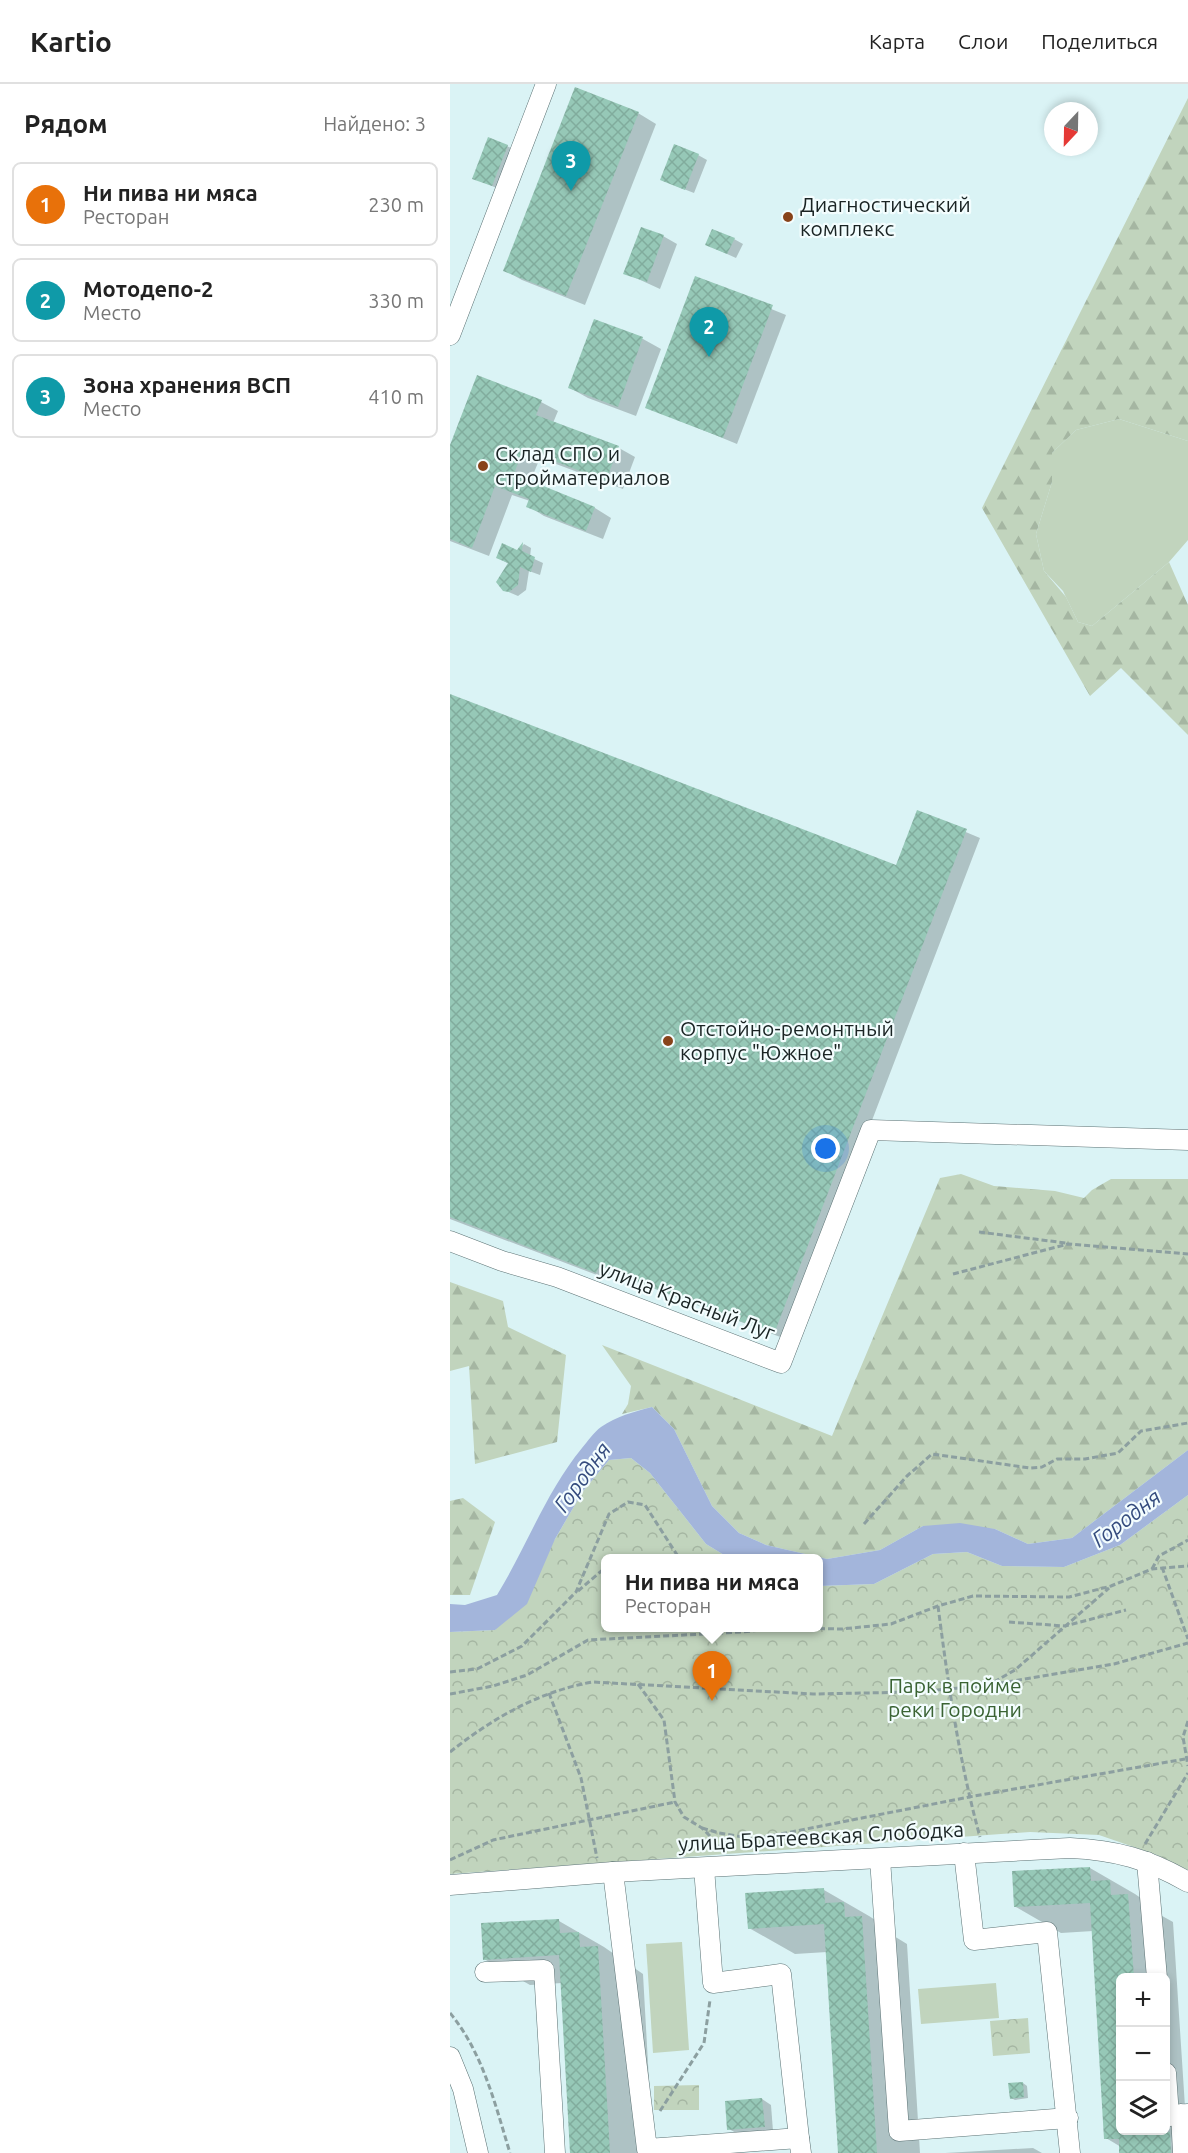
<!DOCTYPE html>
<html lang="ru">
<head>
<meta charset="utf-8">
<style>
	:root { --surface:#fff; --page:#f6f6f6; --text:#222; --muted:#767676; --line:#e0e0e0; --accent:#0f766e }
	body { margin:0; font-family:Ubuntu,sans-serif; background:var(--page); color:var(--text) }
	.controls { position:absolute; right:18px; bottom:18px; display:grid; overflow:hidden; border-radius:9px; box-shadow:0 3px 9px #0003 }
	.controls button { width:54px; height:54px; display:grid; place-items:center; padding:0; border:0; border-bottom:2px solid var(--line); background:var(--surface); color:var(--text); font:30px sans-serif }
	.compass { position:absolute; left:594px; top:18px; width:54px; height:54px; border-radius:50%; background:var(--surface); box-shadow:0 3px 9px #0003; rotate:202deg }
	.you { position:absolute; left:376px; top:1065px; width:21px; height:21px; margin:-15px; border:4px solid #fff; border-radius:50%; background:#1a73e8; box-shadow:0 0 0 9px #1a73e833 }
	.badge { display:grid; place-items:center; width:39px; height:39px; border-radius:50%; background:var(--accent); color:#fff; font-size:20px; font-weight:700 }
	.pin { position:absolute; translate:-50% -50px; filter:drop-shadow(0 2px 3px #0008) }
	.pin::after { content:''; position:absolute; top:32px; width:21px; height:18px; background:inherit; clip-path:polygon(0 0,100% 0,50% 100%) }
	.popup { position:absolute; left:151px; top:1470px; width:222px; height:78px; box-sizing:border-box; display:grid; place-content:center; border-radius:9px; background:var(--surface); filter:drop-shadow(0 2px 4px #0005); font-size:20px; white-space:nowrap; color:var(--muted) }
	.popup b { font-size:22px; color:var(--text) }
	.popup::after { content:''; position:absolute; left:50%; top:100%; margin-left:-12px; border:12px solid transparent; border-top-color:var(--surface) }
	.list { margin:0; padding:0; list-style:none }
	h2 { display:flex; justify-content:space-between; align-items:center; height:78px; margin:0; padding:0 24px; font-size:26px }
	h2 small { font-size:20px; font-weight:400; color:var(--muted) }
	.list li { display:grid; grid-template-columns:39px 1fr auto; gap:18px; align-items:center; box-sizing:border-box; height:84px; margin:0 12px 12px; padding:0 12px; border:2px solid var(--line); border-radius:9px }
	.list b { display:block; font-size:22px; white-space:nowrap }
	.list p { margin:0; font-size:20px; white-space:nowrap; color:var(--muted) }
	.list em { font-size:20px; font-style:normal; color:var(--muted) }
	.icon { flex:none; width:33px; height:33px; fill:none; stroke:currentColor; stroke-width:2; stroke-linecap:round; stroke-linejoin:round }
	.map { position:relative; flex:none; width:738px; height:2069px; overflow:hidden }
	header { display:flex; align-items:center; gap:36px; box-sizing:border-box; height:84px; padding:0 30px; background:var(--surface); border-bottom:2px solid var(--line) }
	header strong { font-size:28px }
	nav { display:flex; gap:33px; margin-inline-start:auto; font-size:21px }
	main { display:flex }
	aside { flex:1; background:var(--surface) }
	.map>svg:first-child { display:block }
	.green { fill:#c1d4bd }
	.forest { fill:url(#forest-firs) }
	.park { fill:url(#park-crowns) }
	.water { fill:#a3b5db }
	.shadow { fill:#0003; fill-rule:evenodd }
	.building { fill:url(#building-cross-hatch) }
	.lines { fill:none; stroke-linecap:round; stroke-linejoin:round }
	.minor-casing { stroke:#5c7274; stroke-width:21 }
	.path { stroke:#8c9fa0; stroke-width:3; stroke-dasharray:6 3; stroke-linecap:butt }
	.minor { stroke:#fff; stroke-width:20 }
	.poi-dot { fill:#88431a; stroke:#f3fdfe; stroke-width:2 }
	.labels { text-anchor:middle; stroke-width:4.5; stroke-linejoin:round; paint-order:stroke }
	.poi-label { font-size:21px; fill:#1a2424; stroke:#f3fdfe; text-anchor:start }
	.street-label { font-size:21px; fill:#1a2424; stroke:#f3fdfe }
	.park-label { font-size:21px; fill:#3a6333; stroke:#f3fdfe }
	.water-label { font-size:22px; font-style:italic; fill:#354c7e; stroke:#f3fdfe }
</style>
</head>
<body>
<header>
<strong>Kartio</strong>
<nav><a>Карта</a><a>Слои</a><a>Поделиться</a></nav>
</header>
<main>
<aside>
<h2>Рядом<small>Найдено: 3</small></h2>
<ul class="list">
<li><span class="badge" style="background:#e8710a">1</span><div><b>Ни пива ни мяса</b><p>Ресторан</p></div><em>230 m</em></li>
<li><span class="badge" style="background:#0f9aa8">2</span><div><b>Мотодепо-2</b><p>Место</p></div><em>330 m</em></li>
<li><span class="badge" style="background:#0f9aa8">3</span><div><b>Зона хранения ВСП</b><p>Место</p></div><em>410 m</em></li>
</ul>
</aside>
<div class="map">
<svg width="738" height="2069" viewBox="0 0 738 2069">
	<defs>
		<pattern id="forest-firs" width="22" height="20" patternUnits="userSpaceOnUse" patternTransform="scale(1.5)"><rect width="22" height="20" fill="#c1d4bd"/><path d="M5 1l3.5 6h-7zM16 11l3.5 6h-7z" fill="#a5b6a2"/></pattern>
		<pattern id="park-crowns" width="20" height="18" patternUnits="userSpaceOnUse" patternTransform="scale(1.5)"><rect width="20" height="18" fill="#c1d4bd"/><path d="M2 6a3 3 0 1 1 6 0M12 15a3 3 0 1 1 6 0" fill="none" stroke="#a5b6a2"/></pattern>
		<pattern id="building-cross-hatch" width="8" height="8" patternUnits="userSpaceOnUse" patternTransform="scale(1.5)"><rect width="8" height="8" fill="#96c8b7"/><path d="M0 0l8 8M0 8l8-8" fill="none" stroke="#81ac9d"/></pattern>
	</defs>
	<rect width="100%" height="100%" fill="#daf3f5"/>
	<g class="green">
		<path d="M 669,335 L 738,357 L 738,456 L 719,478 L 642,542 L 628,538 L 613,507 L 594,487 L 586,450 L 602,398 L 602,369 L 626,346 Z"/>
		<path d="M 232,1858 L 239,1966 L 203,1969 L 196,1860 Z"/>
		<path d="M 546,1899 L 549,1934 L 471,1940 L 468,1905 Z"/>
	</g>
	<g class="forest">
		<path d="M 738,14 L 738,357 L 669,335 L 626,346 L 602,369 L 602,398 L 586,450 L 594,487 L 616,513 L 628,538 L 642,542 L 719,478 L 738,521 L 738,651 L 671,584 L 640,612 L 532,424 Z"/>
		<path d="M 511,1090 L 544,1102 L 605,1107 L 634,1114 L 642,1106 L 661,1095 L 738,1095 L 738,1366 L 622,1454 L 578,1460 L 545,1445 L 473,1442 L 430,1466 L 377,1475 L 316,1461 L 289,1449 L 262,1422 L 224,1345 L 202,1323 L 172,1330 L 178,1320 L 181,1302 L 152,1261 L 382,1352 L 490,1094 Z"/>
		<path d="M 0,1198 L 53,1217 L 58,1243 L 116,1271 L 107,1358 L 25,1380 L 19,1282 L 0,1287 Z"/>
		<path d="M 13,1414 L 45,1438 L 20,1511 L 0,1511 L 0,1417 Z"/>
	</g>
	<g class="park">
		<path d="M 181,1374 L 200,1389 L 256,1460 L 279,1474 L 156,1474 L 156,1544 L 368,1544 L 369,1502 L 424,1500 L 483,1470 L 517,1468 L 552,1482 L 614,1483 L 670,1461 L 738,1411 L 738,1786 L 707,1771 L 649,1751 L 580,1748 L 0,1790 L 0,1548 L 45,1546 L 105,1455 L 133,1407 L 159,1376 Z"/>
		<path d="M 578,1934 L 580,1969 L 543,1972 L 540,1937 Z"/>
		<path d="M 249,2001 L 249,2026 L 204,2026 L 204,2002 Z"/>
	</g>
	<path class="water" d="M 202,1323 L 224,1345 L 262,1422 L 289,1449 L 316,1461 L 377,1475 L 430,1466 L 473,1442 L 510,1439 L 545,1445 L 578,1460 L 622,1454 L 738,1366 L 738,1411 L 670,1461 L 614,1483 L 552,1482 L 517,1468 L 483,1470 L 424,1500 L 369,1502 L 368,1474 L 279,1474 L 256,1460 L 200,1389 L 181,1374 L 159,1376 L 133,1407 L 105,1455 L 77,1520 L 45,1546 L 0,1548 L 0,1520 L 15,1521 L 47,1511 C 77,1462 96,1408 132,1364 C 138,1357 144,1348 151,1343 C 167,1332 183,1328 202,1323 Z"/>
	<g class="shadow">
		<path d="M 188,29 L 206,40 L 135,221 L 72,196 L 54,186 Z"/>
		<path d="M 57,62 L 66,67 L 51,106 L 24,94 Z"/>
		<path d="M 248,71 L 257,76 L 244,109 L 221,100 Z"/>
		<path d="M 213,152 L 227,160 L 210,205 L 175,189 Z"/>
		<path d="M 284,155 L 293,160 L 286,174 L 257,161 Z"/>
		<path d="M 246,194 L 336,231 L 287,360 L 197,323 Z"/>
		<path d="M 145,237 L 193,255 L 211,265 L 186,332 L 138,314 L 120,304 Z"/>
		<path d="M 91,318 L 108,327 L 103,339 L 169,364 L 185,373 L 173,405 L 90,374 L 80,398 L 145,424 L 161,434 L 153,455 L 94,432 L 78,422 L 80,417 L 62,411 L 39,472 L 0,457 L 0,366 Z"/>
		<path d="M 74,460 L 81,464 L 80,473 L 93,479 L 90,491 L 79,487 L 76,506 L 68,512 L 54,506 L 59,480 L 48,474 L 68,467 Z"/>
		<path d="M 0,612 L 447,783 L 468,728 L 530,754 L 338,1256 L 163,1189 L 160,1196 L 0,1135 Z"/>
		<path d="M 640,1784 L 685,1810 L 705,1824 L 705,1828 L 723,1838 L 738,2069 L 671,2069 L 671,2063 L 656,2054 L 643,1847 L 611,1849 L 566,1823 ZM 670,1894 L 716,1894 L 716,2046 L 670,2046 Z"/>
		<path d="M 374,1806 L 419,1832 L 439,1845 L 439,1849 L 457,1860 L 470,2069 L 389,2069 L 377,1868 L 345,1870 L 299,1844 Z"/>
		<path d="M 109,1837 L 154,1863 L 193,1890 L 203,2069 L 122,2069 L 112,1899 L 80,1901 L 34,1875 Z"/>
		<path d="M 573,1999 L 577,2002 L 578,2014 L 565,2016 L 561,2014 Z"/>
		<path d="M 312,2015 L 321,2021 L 323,2047 L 288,2050 L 279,2045 Z"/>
		<path d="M 583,2064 L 592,2069 L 495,2069 Z"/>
	</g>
	<g class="building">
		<path d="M 125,3 L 189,28 L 116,212 L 53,187 Z"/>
		<path d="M 38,53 L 58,61 L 42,102 L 22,95 Z"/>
		<path d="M 224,60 L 249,70 L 235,106 L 210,96 Z"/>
		<path d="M 191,143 L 214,151 L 197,198 L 173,190 Z"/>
		<path d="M 262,145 L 285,154 L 277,170 L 255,161 Z"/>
		<path d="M 245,192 L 323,221 L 273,354 L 195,324 Z"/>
		<path d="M 144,235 L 193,253 L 168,323 L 118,304 Z"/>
		<path d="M 27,291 L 92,316 L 86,331 L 169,362 L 156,397 L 73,365 L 64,390 L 145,423 L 136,447 L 76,423 L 79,415 L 45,402 L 22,464 L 0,455 L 0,361 Z"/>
		<path d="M 73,458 L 72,467 L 85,473 L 81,488 L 70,483 L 68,501 L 59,508 L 53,507 L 46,498 L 58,479 L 46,474 L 52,459 L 67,466 Z"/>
		<path d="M 0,610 L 446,781 L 467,726 L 517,745 L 324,1250 L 149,1183 L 146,1189 L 0,1133 Z"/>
		<path d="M 640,1783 L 641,1797 L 660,1796 L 661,1811 L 678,1810 L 684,1893 L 670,1893 L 670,2046 L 693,2046 L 693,2050 L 720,2048 L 721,2069 L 669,2069 L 669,2055 L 654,2055 L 640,1819 L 564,1823 L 562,1787 Z"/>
		<path d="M 374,1804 L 375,1819 L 394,1818 L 395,1833 L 412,1832 L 427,2069 L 388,2069 L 374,1840 L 298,1845 L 295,1809 Z"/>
		<path d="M 109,1835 L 110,1849 L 129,1848 L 130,1863 L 148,1862 L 160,2069 L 120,2069 L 109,1871 L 33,1876 L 31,1839 Z"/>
		<path d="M 573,1998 L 574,2013 L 560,2015 L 558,1999 Z"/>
		<path d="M 312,2014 L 315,2043 L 277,2046 L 275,2017 Z"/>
	</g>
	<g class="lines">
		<g class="minor-casing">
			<g id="minor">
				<path d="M 0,251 L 96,0"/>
				<path d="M 0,1157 L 52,1177 L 107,1193 L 331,1279 L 421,1046 L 738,1056"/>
				<path d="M 514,1769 L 524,1856 L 597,1848 L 620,2069"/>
				<path d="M 430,1775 L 449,2047 L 618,2034"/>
				<path d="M 697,1778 L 707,1894"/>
				<path d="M 254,1784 L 263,1899 L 331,1890 L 349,2054"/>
				<path d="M 163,1788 L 197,2065 L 349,2054 L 351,2069"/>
				<path d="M 0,1801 L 163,1788 L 620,1764 C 666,1766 698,1775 738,1798"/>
				<path d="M 35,1888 L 94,1886 L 105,2069"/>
				<path d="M 0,1973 L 13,2005 L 28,2069"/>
				<path d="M 716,1989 L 719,2032 L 738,2030"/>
				<path d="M 731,2030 L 733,2069"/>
			</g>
		</g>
		<g class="path">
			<path d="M 529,1148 L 616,1159"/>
			<path d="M 503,1190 L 618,1160 L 738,1170"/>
			<path d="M 414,1440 L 457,1392 L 482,1370 L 580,1384 L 592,1383 L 607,1375 L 635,1375 L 668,1369 L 691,1347 L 738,1339"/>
			<path d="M 712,1483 L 738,1555"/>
			<path d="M 702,1485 L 709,1472 L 738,1456"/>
			<path d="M 128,1507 L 156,1483"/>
			<path d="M 488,1522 C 498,1599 509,1677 530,1753"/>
			<path d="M 559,1538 L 615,1542 L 676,1526"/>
			<path d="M 333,1544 L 392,1545 L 441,1540 L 488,1522 L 523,1512 L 619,1513 L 661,1502 L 702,1485 L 738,1482"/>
			<path d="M 0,1588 L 27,1585 L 72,1562 L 126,1508 L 159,1430 L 178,1418 L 195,1421 L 229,1474"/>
			<path d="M 544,1598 L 565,1586 L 659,1504"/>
			<path d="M 188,1600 L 214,1636 L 225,1718 L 234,1733 L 252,1744 L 273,1765"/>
			<path d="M 99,1609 L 131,1694 L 147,1774"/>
			<path d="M 0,1610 L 43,1602 L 77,1591 L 138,1556 L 292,1548 L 329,1544"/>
			<path d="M 738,1637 L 733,1653 L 738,1682"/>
			<path d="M 0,1668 C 43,1634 88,1608 142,1598 L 363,1610 L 466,1608 L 540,1601 L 664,1580 L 738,1559"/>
			<path d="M 252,1744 L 269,1749 L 305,1755 L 519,1713 L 735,1675"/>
			<path d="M 695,1760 L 738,1689"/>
			<path d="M 0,1776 L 43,1756 L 225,1718"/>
			<path d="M 0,1929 C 33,1969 45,2020 60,2069"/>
			<path d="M 210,2027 L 254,1959 L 260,1916"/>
		</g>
		<use href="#minor" class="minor"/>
	</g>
	<g class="poi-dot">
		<circle cx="338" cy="133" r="6"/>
		<circle cx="33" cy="382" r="6"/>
		<circle cx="218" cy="957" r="6"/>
	</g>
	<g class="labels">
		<g class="poi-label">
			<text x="350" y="128">Диагностический<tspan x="350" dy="24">комплекс</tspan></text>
			<text x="45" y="377">Склад СПО и<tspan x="45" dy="24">стройматериалов</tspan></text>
			<text x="230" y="952">Отстойно-ремонтный<tspan x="230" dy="24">корпус "Южное"</tspan></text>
		</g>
		<g class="street-label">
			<text transform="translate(237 1217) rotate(21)" y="7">улица Красный Луг</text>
			<text transform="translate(371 1753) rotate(-3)" y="7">улица Братеевская Слободка</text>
		</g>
		<g class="park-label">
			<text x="505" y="1609">Парк в пойме<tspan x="505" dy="24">реки Городни</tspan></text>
		</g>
		<g class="water-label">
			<text transform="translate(132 1393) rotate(-54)" y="8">Городня</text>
			<text transform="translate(676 1434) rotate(-37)" y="8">Городня</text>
		</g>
	</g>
</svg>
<div class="controls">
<button>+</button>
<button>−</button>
<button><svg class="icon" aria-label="layers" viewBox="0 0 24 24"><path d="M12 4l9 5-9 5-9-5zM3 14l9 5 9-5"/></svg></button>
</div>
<svg class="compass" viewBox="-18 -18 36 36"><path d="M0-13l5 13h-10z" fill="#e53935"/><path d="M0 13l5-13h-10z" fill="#767676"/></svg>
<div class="you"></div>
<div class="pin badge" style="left:262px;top:1617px;background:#e8710a">1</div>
<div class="popup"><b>Ни пива ни мяса</b>Ресторан</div>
<div class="pin badge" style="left:259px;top:273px;background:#0f9aa8">2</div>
<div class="pin badge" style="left:121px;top:107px;background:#0f9aa8">3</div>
</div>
</main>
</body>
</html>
